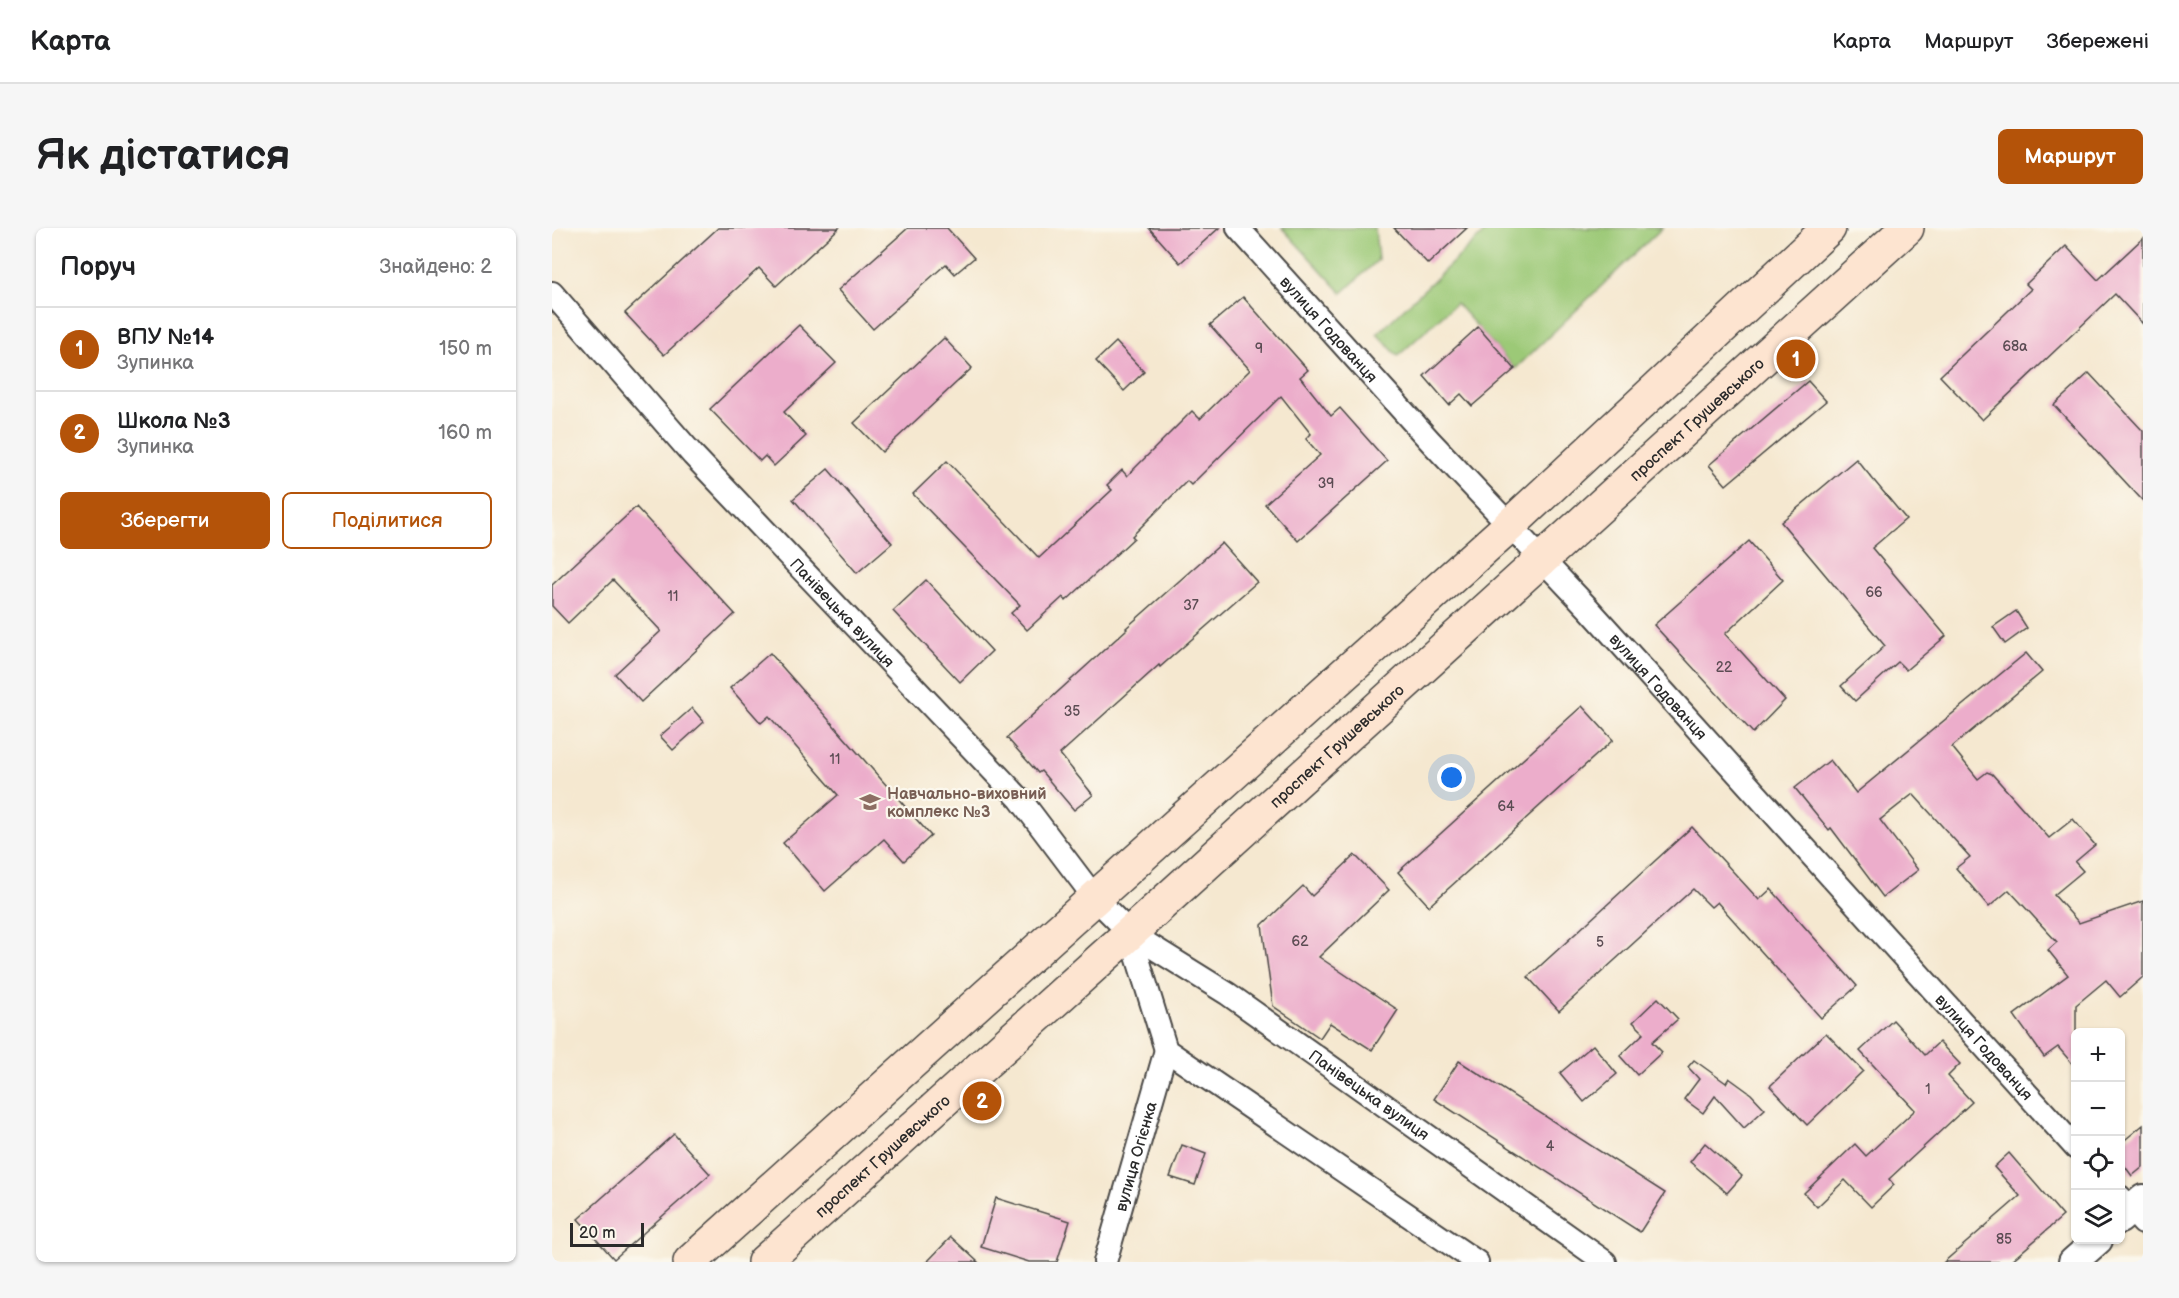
<!DOCTYPE html>
<html lang="uk">
<head>
<meta charset="utf-8">
<style>
	:root { --surface:#fff; --page:#f6f6f6; --text:#202124; --muted:#757577; --line:#e0e0e0; --accent:#b45309 }
	body { margin:0; font-family:"Balsamiq Sans",sans-serif; background:var(--page); color:var(--text) }
	.controls { position:absolute; right:18px; bottom:18px; display:grid; overflow:hidden; border-radius:9px; box-shadow:0 2px 4px #0004 }
	.controls button { width:54px; height:54px; display:grid; place-items:center; padding:0; border:0; border-bottom:2px solid var(--line); background:var(--surface); color:var(--text); font:30px sans-serif }
	.scale { position:absolute; left:18px; bottom:15px; width:74px; box-sizing:border-box; padding-left:6px; border:3px solid #2b2b2b; border-top:0; font-size:16px; line-height:21px; white-space:nowrap; color:#2b2b2b; -webkit-text-stroke:4px #fbf7ec; paint-order:stroke }
	.you { position:absolute; left:900px; top:550px; width:21px; height:21px; margin:-15px; border:4px solid #fff; border-radius:50%; background:#1a73e8; box-shadow:0 0 0 9px #1a73e833 }
	.badge { display:grid; place-items:center; width:39px; height:39px; border-radius:50%; background:var(--accent); color:#fff; font-size:20px; font-weight:700 }
	.pin { position:absolute; translate:-50% -50%; border:3px solid #fff; box-shadow:0 2px 6px #0006 }
	.list { margin:0; padding:0; list-style:none }
	h2 { display:flex; justify-content:space-between; align-items:center; height:78px; margin:0; padding:0 24px; font-size:26px }
	h2 small { font-size:20px; font-weight:400; color:var(--muted) }
	.list li { display:grid; grid-template-columns:39px 1fr auto; gap:18px; align-items:center; box-sizing:border-box; height:84px; padding:0 24px; border-top:2px solid var(--line) }
	.list b { display:block; font-size:22px; white-space:nowrap }
	.list p { margin:0; font-size:20px; white-space:nowrap; color:var(--muted) }
	.list em { font-size:20px; font-style:normal; color:var(--muted) }
	.actions { display:flex; gap:12px; padding:18px 24px }
	.actions a { flex:1; padding:14px 0; border:2px solid var(--accent); border-radius:9px; text-align:center; font-size:21px; color:var(--accent) }
	.actions .main { background:var(--accent); color:#fff }
	.icon { flex:none; width:33px; height:33px; fill:none; stroke:currentColor; stroke-width:2; stroke-linecap:round; stroke-linejoin:round }
	.map { position:relative; flex:none; width:1591px; height:1034px; overflow:hidden; border-radius:9px }
	header { display:flex; align-items:center; gap:36px; box-sizing:border-box; height:84px; padding:0 30px; background:var(--surface); border-bottom:2px solid var(--line) }
	header strong { font-size:28px }
	nav { display:flex; gap:33px; margin-inline-start:auto; font-size:21px }
	.intro { display:flex; align-items:center; justify-content:space-between; box-sizing:border-box; height:144px; padding:0 36px }
	h1 { margin:0; font-size:42px }
	.button { padding:15px 27px; border-radius:9px; background:var(--accent); color:#fff; font-size:21px; font-weight:700 }
	main { display:flex; gap:36px; padding:0 36px }
	aside { flex:1; background:var(--surface); border-radius:9px; box-shadow:0 2px 4px #0004 }
	.map>svg:first-child { display:block }
	.green { fill:#9cc977; stroke:#647a51; stroke-width:1.5 }
	.building { fill:#ecadcb }
	.lines { fill:none; stroke-linecap:round; stroke-linejoin:round }
	.minor-casing { stroke:#494744; stroke-width:26 }
	.tertiary-casing { stroke:#494744; stroke-width:32 }
	.secondary-casing { stroke:#494744; stroke-width:36 }
	.minor { stroke:#fff; stroke-width:22 }
	.tertiary { stroke:#fff; stroke-width:28 }
	.secondary { stroke:#fde4d0; stroke-width:33 }
	.labels { text-anchor:middle; stroke-width:4.5; stroke-linejoin:round; paint-order:stroke }
	.number-label { font-size:14px; fill:#5b4c53 }
	.street-label { font-size:16px; fill:#2b2b2b; stroke:#fbf7ec }
	.education-label { font-size:16px; font-weight:bold; fill:#785e54; stroke:#fbf7ec; text-anchor:start }
</style>
</head>
<body>
<header>
<strong>Карта</strong>
<nav><a>Карта</a><a>Маршрут</a><a>Збережені</a></nav>
</header>
<div class="intro"><h1>Як дістатися</h1><a class="button">Маршрут</a></div>
<main>
<aside>
<h2>Поруч<small>Знайдено: 2</small></h2>
<ul class="list">
<li><span class="badge">1</span><div><b>ВПУ №14</b><p>Зупинка</p></div><em>150 m</em></li>
<li><span class="badge">2</span><div><b>Школа №3</b><p>Зупинка</p></div><em>160 m</em></li>
</ul>
<div class="actions"><a class="main">Зберегти</a><a>Поділитися</a></div>
</aside>
<div class="map">
<svg width="1591" height="1034" viewBox="0 0 1591 1034">
	<rect width="100%" height="100%" fill="#fbf7ec"/>
	<filter id="ink" filterUnits="userSpaceOnUse"><feTurbulence type="fractalNoise" baseFrequency=".0167" numOctaves="2"/><feDisplacementMap in="SourceGraphic" scale="12" xChannelSelector="R" yChannelSelector="G"/><feConvolveMatrix kernelMatrix="1 2 1 2 8 2 1 2 1" color-interpolation-filters="sRGB"/></filter>
	<filter id="wash" filterUnits="userSpaceOnUse"><feTurbulence type="fractalNoise" baseFrequency=".008" numOctaves="4" result="noise"/><feDisplacementMap in="SourceGraphic" scale="24" xChannelSelector="R" yChannelSelector="G"/><feGaussianBlur stdDeviation="1.35" result="paint"/><feColorMatrix in="noise" values="0 0 0 0 0 0 0 0 0 0 0 0 0 0 0 0 0 1.4 0 .05"/><feComposite in="paint" operator="in"/></filter>
	<g filter="url(#wash)">
		<rect width="100%" height="100%" fill="#f5e8d0"/>
		<g class="green">
			<path d="M 730,0 L 823,0 L 826,32 L 790,65 Z"/>
			<path d="M 937,0 L 1110,0 L 963,141 L 904,75 L 846,128 L 825,106 Z"/>
		</g>
		<g id="blocks">
			<g class="building">
				<path d="M 166,0 L 287,0 L 224,58 L 207,40 L 112,127 L 73,85 Z"/>
				<path d="M 356,0 L 395,0 L 422,30 L 403,46 L 394,36 L 321,101 L 286,62 Z"/>
				<path d="M 597,0 L 667,0 L 628,35 Z"/>
				<path d="M 842,0 L 915,0 L 876,36 Z"/>
				<path d="M 1591,10 L 1591,96 L 1563,66 L 1430,192 L 1388,148 L 1479,61 L 1474,56 L 1514,18 L 1546,52 Z"/>
				<path d="M 691,69 L 756,142 L 748,149 L 779,188 L 788,180 L 835,233 L 746,313 L 713,276 L 768,227 L 754,211 L 759,206 L 729,168 L 639,257 L 635,253 L 580,308 L 582,310 L 514,373 L 511,369 L 475,402 L 459,385 L 468,377 L 361,266 L 395,233 L 487,330 L 560,262 L 555,257 L 570,242 L 575,248 L 640,183 L 648,191 L 698,142 L 658,97 Z"/>
				<path d="M 247,97 L 284,135 L 232,184 L 254,208 L 222,238 L 213,228 L 208,233 L 158,181 Z"/>
				<path d="M 926,99 L 963,141 L 920,178 L 909,166 L 897,177 L 872,148 Z"/>
				<path d="M 392,110 L 420,140 L 330,224 L 302,195 Z"/>
				<path d="M 564,114 L 592,144 L 572,163 L 544,133 Z"/>
				<path d="M 1537,145 L 1591,203 L 1591,273 L 1502,177 Z"/>
				<path d="M 1256,153 L 1274,173 L 1174,257 L 1157,237 Z"/>
				<path d="M 1304,231 L 1354,291 L 1320,320 L 1394,408 L 1354,442 L 1346,434 L 1303,473 L 1289,458 L 1333,418 L 1229,294 Z"/>
				<path d="M 276,241 L 340,315 L 305,345 L 241,271 Z"/>
				<path d="M 84,279 L 183,386 L 89,474 L 63,446 L 109,403 L 61,352 L 16,395 L 0,378 L 0,357 Z"/>
				<path d="M 1197,313 L 1231,352 L 1173,406 L 1233,472 L 1201,505 L 1102,397 Z"/>
				<path d="M 670,315 L 705,354 L 608,439 L 607,437 L 508,526 L 541,567 L 522,582 L 489,543 L 486,545 L 455,510 L 575,401 L 574,400 Z"/>
				<path d="M 374,352 L 440,423 L 408,454 L 341,383 Z"/>
				<path d="M 1464,383 L 1475,400 L 1453,416 L 1441,399 Z"/>
				<path d="M 218,425 L 379,608 L 352,633 L 332,611 L 273,663 L 231,615 L 286,567 L 217,488 L 209,495 L 178,460 Z"/>
				<path d="M 1474,425 L 1490,444 L 1400,519 L 1426,551 L 1435,544 L 1440,546 L 1497,610 L 1521,591 L 1543,617 L 1523,634 L 1531,643 L 1502,667 L 1527,695 L 1591,673 L 1591,749 L 1568,769 L 1554,752 L 1524,777 L 1524,840 L 1506,819 L 1492,829 L 1462,787 L 1516,747 L 1496,722 L 1505,714 L 1457,662 L 1437,679 L 1404,640 L 1418,629 L 1361,566 L 1328,592 L 1366,642 L 1331,669 L 1279,600 L 1277,602 L 1243,560 L 1278,532 L 1304,565 Z"/>
				<path d="M 1030,478 L 1061,512 L 877,678 L 846,644 Z"/>
				<path d="M 140,480 L 152,494 L 121,522 L 108,508 Z"/>
				<path d="M 1140,599 L 1207,672 L 1219,661 L 1305,758 L 1269,790 L 1165,674 L 1159,679 L 1141,661 L 1007,783 L 976,749 Z"/>
				<path d="M 803,627 L 837,662 L 767,729 L 846,782 L 820,822 L 778,795 L 768,810 L 721,778 L 710,697 L 751,658 L 760,668 Z"/>
				<path d="M 1106,770 L 1126,791 L 1100,814 L 1110,824 L 1085,847 L 1068,828 L 1092,805 L 1081,794 Z"/>
				<path d="M 1341,792 L 1373,827 L 1387,814 L 1408,836 L 1396,848 L 1420,874 L 1337,951 L 1342,957 L 1319,979 L 1293,952 L 1265,979 L 1252,965 L 1303,916 L 1314,928 L 1363,882 L 1308,823 Z"/>
				<path d="M 1274,805 L 1311,843 L 1255,897 L 1218,858 Z"/>
				<path d="M 1041,817 L 1065,846 L 1032,874 L 1008,845 Z"/>
				<path d="M 1142,832 L 1174,855 L 1177,850 L 1199,866 L 1213,881 L 1192,900 L 1163,868 L 1151,885 L 1132,871 L 1147,851 L 1136,839 Z"/>
				<path d="M 907,833 L 1113,965 L 1088,1004 L 882,871 Z"/>
				<path d="M 1591,897 L 1591,939 L 1580,948 L 1569,933 L 1569,915 Z"/>
				<path d="M 122,906 L 158,946 L 62,1031 L 26,991 Z"/>
				<path d="M 1153,915 L 1190,948 L 1175,965 L 1138,934 Z"/>
				<path d="M 630,917 L 654,926 L 643,957 L 618,949 Z"/>
				<path d="M 1457,925 L 1511,988 L 1458,1034 L 1392,1034 L 1468,968 L 1442,939 Z"/>
				<path d="M 444,970 L 518,993 L 505,1034 L 477,1034 L 429,1019 Z"/>
				<path d="M 399,1009 L 426,1034 L 375,1034 Z"/>
			</g>
		</g>
	</g>
	<g filter="url(#ink)">
		<use href="#blocks" fill-opacity="0" stroke="#494744" stroke-width="1.5"/>
		<g class="lines">
			<g class="minor-casing">
				<g id="minor">
					<path id="s1" d="M 686,0 L 879,214 L 1037,381 L 1524,920"/>
					<path id="s2" d="M 0,65 L 141,227 L 468,571 L 542,669 L 578,705 L 676,766 L 1053,1034"/>
					<path d="M 578,705 L 614,822 L 925,1034"/>
					<path d="M 1568,969 L 1591,995"/>
					<path id="s3" d="M 553,1034 L 614,822"/>
				</g>
			</g>
			<g class="tertiary-casing">
				<g id="tertiary">
					<path d="M 1568,991 L 1591,971"/>
					<path d="M 1521,1034 L 1546,1012"/>
				</g>
			</g>
			<g class="secondary-casing">
				<g id="secondary">
					<path d="M 138,1034 L 958,297 L 1277,0"/>
					<path id="s4" d="M 212,1034 L 578,705 L 1355,0"/>
				</g>
			</g>
			<use href="#minor" class="minor"/>
			<use href="#tertiary" class="tertiary"/>
			<use href="#secondary" class="secondary"/>
		</g>
	</g>
	<defs>
		<g id="school-bare" transform="scale(1.62)"><path d="M0-5L7-2L0 1L-7-2ZM-4 1L0 2.5L4 1V4Q0 6-4 4Z" fill="#8d6e63" stroke="#fbf7ec" stroke-width="2.5" paint-order="stroke"/></g>
	</defs>
	<g fill-rule="evenodd">
		<use href="#school-bare" x="318" y="574"/>
	</g>
	<g class="labels">
		<g class="number-label">
			<text x="1463" y="123">68а</text>
			<text x="707" y="125">9</text>
			<text x="774" y="260">39</text>
			<text x="1322" y="369">66</text>
			<text x="121" y="373">11</text>
			<text x="639" y="382">37</text>
			<text x="1172" y="444">22</text>
			<text x="520" y="488">35</text>
			<text x="283" y="536">11</text>
			<text x="954" y="583">64</text>
			<text x="748" y="718">62</text>
			<text x="1048" y="719">5</text>
			<text x="1376" y="866">1</text>
			<text x="998" y="923">4</text>
			<text x="1452" y="1016">85</text>
		</g>
		<g class="street-label">
			<text dy="6" stroke="none"><textPath href="#s1" startOffset="136">вулиця Годованця</textPath></text>
			<text dy="6" stroke="none"><textPath href="#s4" startOffset="1257">проспект Грушевського</textPath></text>
			<text dy="6" stroke="none"><textPath href="#s2" startOffset="432">Панівецька вулиця</textPath></text>
			<text dy="6" stroke="none"><textPath href="#s1" startOffset="622">вулиця Годованця</textPath></text>
			<text dy="6" stroke="none"><textPath href="#s4" startOffset="771">проспект Грушевського</textPath></text>
			<text dy="6" stroke="none"><textPath href="#s1" startOffset="1108">вулиця Годованця</textPath></text>
			<text dy="6" stroke="none"><textPath href="#s2" startOffset="1152">Панівецька вулиця</textPath></text>
			<text dy="6" stroke="none"><textPath href="#s4" startOffset="159">проспект Грушевського</textPath></text>
			<text dy="6" stroke="none"><textPath href="#s3" startOffset="110">вулиця Огієнка</textPath></text>
		</g>
		<g class="education-label">
			<text x="335" y="571">Навчально-виховний<tspan x="335" dy="18">комплекс №3</tspan></text>
		</g>
	</g>
</svg>
<div class="controls">
<button>+</button>
<button>−</button>
<button><svg class="icon" aria-label="locate" viewBox="0 0 24 24"><circle cx="12" cy="12" r="6"/><path d="M12 2v4M12 18v4M2 12h4M18 12h4"/></svg></button>
<button><svg class="icon" aria-label="layers" viewBox="0 0 24 24"><path d="M12 4l9 5-9 5-9-5zM3 14l9 5 9-5"/></svg></button>
</div>
<div class="scale">20 m</div>
<div class="you"></div>
<div class="pin badge" style="left:1244px;top:131px">1</div>
<div class="pin badge" style="left:430px;top:873px">2</div>
</div>
</main>
</body>
</html>
